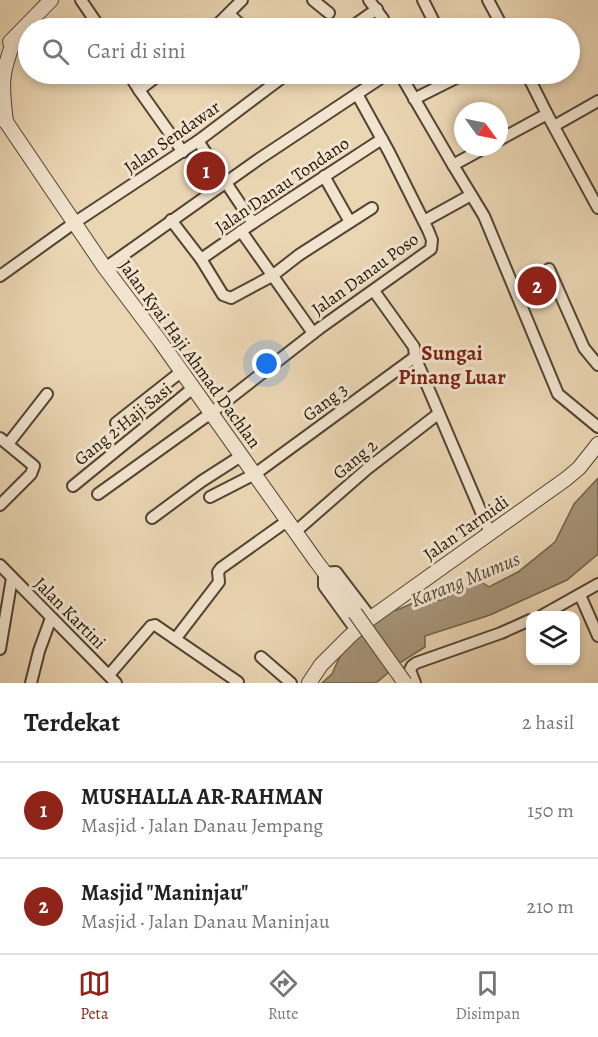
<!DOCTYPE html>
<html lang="id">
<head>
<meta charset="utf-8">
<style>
	:root { --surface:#fff; --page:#f2f2f2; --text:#222; --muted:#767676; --line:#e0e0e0; --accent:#8f2418 }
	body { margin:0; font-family:Alegreya,serif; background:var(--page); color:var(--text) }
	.controls { position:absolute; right:18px; bottom:18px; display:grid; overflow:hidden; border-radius:12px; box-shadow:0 3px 9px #0003 }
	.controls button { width:54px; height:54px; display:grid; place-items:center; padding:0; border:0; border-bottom:2px solid var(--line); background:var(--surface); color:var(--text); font:30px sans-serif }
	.compass { position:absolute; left:454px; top:102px; width:54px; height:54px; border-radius:50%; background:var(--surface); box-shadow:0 3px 9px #0003; rotate:123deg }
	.you { position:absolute; left:267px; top:364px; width:21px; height:21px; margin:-15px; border:4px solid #fff; border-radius:50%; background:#1a73e8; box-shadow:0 0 0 9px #1a73e833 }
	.badge { display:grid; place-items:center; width:39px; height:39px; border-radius:50%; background:var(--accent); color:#fff; font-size:20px; font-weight:700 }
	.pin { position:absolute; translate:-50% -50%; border:3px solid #fff; box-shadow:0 2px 6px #0006 }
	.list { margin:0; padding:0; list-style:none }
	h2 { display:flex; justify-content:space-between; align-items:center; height:78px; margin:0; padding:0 24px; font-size:26px }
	h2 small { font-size:20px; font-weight:400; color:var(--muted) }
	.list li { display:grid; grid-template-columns:39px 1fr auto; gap:18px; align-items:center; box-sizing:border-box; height:96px; padding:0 24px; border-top:2px solid var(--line) }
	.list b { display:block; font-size:22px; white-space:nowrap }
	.list p { margin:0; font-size:20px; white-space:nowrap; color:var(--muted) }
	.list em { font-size:20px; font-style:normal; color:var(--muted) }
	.icon { flex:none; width:33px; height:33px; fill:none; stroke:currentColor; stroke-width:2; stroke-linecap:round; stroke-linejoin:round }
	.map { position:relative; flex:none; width:598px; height:683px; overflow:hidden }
	.search { position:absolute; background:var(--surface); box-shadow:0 3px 9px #0003; left:18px; right:18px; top:18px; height:66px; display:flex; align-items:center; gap:15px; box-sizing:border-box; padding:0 21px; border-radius:33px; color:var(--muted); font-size:22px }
	.sheet { height:270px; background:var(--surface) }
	nav { display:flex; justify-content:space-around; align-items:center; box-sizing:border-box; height:84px; border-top:2px solid var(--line); background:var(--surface); font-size:16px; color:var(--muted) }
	nav a { display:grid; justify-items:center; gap:3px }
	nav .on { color:var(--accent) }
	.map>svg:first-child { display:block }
	.water { fill:#a69479; stroke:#70614b; stroke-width:1.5 }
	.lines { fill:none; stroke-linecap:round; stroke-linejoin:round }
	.minor-casing { stroke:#524432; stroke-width:14 }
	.tertiary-casing { stroke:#524432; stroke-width:16 }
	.minor { stroke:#f2e4ce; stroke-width:10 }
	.tertiary { stroke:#f2e4ce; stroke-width:14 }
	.tertiary-bridge-casing { stroke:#524432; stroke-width:16; stroke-linecap:butt }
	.tertiary-bridge { stroke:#f2e4ce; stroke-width:14 }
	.labels { text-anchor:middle; stroke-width:6; stroke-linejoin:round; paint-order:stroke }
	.street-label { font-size:18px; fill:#1f1406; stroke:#f2e4ce }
	.water-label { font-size:20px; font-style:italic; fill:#554734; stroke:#f2e4ce }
	.quarter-label { font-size:21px; font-weight:bold; fill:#7a1f14; stroke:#f2e4ce }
</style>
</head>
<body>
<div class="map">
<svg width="598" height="683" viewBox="0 0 598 683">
	<rect width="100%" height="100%" fill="#ebd6b4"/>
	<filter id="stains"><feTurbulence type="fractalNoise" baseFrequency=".00333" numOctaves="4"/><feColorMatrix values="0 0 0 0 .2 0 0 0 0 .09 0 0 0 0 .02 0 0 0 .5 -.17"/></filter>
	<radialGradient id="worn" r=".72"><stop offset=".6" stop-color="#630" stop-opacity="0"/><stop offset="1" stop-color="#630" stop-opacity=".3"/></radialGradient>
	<path class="water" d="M 598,478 L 598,554 L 567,580 L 490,615 L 425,636 L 425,647 L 401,662 L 376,683 L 322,683 L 332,674 L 341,654 L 387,608 L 397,610 L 418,601 L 441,600 L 480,581 L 489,587 L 518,572 L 555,542 L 574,504 Z"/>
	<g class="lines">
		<g class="minor-casing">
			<g id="minor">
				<path d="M 81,0 L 100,28"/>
				<path d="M 313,0 L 329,13"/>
				<path d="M 369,0 L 383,19 L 386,28"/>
				<path d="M 423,0 L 437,28"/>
				<path d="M 488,0 L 503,28"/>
				<path d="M 229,14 L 244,28"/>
				<path d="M 214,28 L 242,0"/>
				<path d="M 350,28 L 377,9"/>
				<path d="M 129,74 L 139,90 L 160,74"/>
				<path d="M 400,74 L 453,165 L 486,147"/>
				<path d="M 527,74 L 547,114 L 598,208"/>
				<path d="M 139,90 L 183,152"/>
				<path d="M 414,99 L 464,74"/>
				<path d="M 554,126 L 598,101"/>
				<path d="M 499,140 L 547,114"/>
				<path d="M 198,141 L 253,223"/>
				<path d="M 453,165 L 484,216 L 558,394 L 598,427"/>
				<path d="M 324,176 L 350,222"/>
				<path d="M 171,220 L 201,259 L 223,295 L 231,298 L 272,276 L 299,255 L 372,208"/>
				<path d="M 424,221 L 471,195"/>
				<path d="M 241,231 L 313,333"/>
				<path d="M 201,259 L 253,223 L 382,139"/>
				<path d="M 105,268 L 259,159 L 387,74"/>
				<path d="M 549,269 L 584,348 L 598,365"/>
				<path d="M 0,276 L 74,223 L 198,141 L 287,74"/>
				<path d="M 374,291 L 414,347 L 415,357 L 490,533"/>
				<path d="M 116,423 L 182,371"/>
				<path d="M 0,438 L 34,466 L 31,474 L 0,505"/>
				<path d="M 8,444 L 47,394"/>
				<path d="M 73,486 L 193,388"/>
				<path d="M 98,494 L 211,413 L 320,328 L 431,249 L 432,240 L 428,230 L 389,152 L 357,94"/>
				<path d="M 210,497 L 255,474 L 415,357"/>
				<path d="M 152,518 L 202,481 L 241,456"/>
				<path d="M 295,532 L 367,469 L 438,414"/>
				<path d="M 0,565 L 116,683"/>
				<path d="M 580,595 L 598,636"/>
				<path d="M 541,616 L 598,584"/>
				<path d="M 356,630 L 324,586 L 324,573 L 336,572 L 371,618"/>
				<path d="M 176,638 L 219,582 L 218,572 L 221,568 L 287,521"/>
				<path d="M 0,649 L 12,578"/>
				<path d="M 261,657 L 291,683"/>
				<path d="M 109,675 L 151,626 L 155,625 L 238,682"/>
				<path d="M 31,683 L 39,651 L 51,618"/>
				<path d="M 415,683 L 410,670 L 412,666 L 416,663 L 501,633 L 530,620"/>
			</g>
		</g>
		<g class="tertiary-casing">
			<g id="tertiary">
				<path d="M 10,42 L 51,0"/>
				<path d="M 0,113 L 105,268 L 160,341 L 316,561 L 355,613"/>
				<path d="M 6,122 C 1,83 1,72 16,36"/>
				<path d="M 309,683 L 321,665 L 350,636 L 371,618 L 566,479 L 579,468 L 598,444"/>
			</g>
		</g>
		<use href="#minor" class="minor"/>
		<use href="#tertiary" class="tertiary"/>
		<g class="tertiary-bridge-casing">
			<path id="tertiary-bridge" d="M 355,613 L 405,683"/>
		</g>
		<use href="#tertiary-bridge" class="tertiary-bridge"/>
	</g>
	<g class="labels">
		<g class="street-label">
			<text transform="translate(172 137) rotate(-35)" y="6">Jalan Sendawar</text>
			<text transform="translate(282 185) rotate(-34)" y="6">Jalan Danau Tondano</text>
			<text transform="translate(365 274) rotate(-36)" y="6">Jalan Danau Poso</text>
			<text transform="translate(190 354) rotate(54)" y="6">Jalan Kyai Haji Ahmad Dachlan</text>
			<text transform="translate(325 402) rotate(-37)" y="6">Gang 3</text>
			<text transform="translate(123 424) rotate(-39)" y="6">Gang 2 Haji Sasi</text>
			<text transform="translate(355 459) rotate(-40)" y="6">Gang 2</text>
			<text transform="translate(466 528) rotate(-35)" y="6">Jalan Tarmidi</text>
			<text transform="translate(70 613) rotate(45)" y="6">Jalan Kartini</text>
		</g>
		<g class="water-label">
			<text transform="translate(465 579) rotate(-22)" y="7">Karang Mumus</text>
		</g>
		<g class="quarter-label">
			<text x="452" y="360">Sungai<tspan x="452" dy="24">Pinang Luar</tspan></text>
		</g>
	</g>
	<rect width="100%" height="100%" filter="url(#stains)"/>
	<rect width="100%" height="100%" fill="url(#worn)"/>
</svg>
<div class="controls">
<button><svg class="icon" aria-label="layers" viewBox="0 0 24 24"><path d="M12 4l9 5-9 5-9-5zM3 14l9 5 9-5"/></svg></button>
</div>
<svg class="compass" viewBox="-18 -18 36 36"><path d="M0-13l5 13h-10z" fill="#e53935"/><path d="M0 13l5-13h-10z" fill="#767676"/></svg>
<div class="you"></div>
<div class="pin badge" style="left:206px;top:171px">1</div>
<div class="pin badge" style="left:537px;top:286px">2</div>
<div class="search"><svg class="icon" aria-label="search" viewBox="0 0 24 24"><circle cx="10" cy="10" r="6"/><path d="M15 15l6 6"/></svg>Cari di sini</div>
</div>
<section class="sheet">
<h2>Terdekat<small>2 hasil</small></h2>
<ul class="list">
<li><span class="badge">1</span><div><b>MUSHALLA AR-RAHMAN</b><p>Masjid · Jalan Danau Jempang</p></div><em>150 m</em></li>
<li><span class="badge">2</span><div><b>Masjid &quot;Maninjau&quot;</b><p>Masjid · Jalan Danau Maninjau</p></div><em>210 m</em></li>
</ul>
</section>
<nav>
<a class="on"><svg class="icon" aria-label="map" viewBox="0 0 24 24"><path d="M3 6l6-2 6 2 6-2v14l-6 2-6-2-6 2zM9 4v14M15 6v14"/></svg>Peta</a>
<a><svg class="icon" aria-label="directions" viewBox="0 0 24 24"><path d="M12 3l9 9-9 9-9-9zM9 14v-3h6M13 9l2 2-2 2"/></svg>Rute</a>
<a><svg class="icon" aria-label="saved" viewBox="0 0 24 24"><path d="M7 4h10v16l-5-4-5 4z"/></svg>Disimpan</a>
</nav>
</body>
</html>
